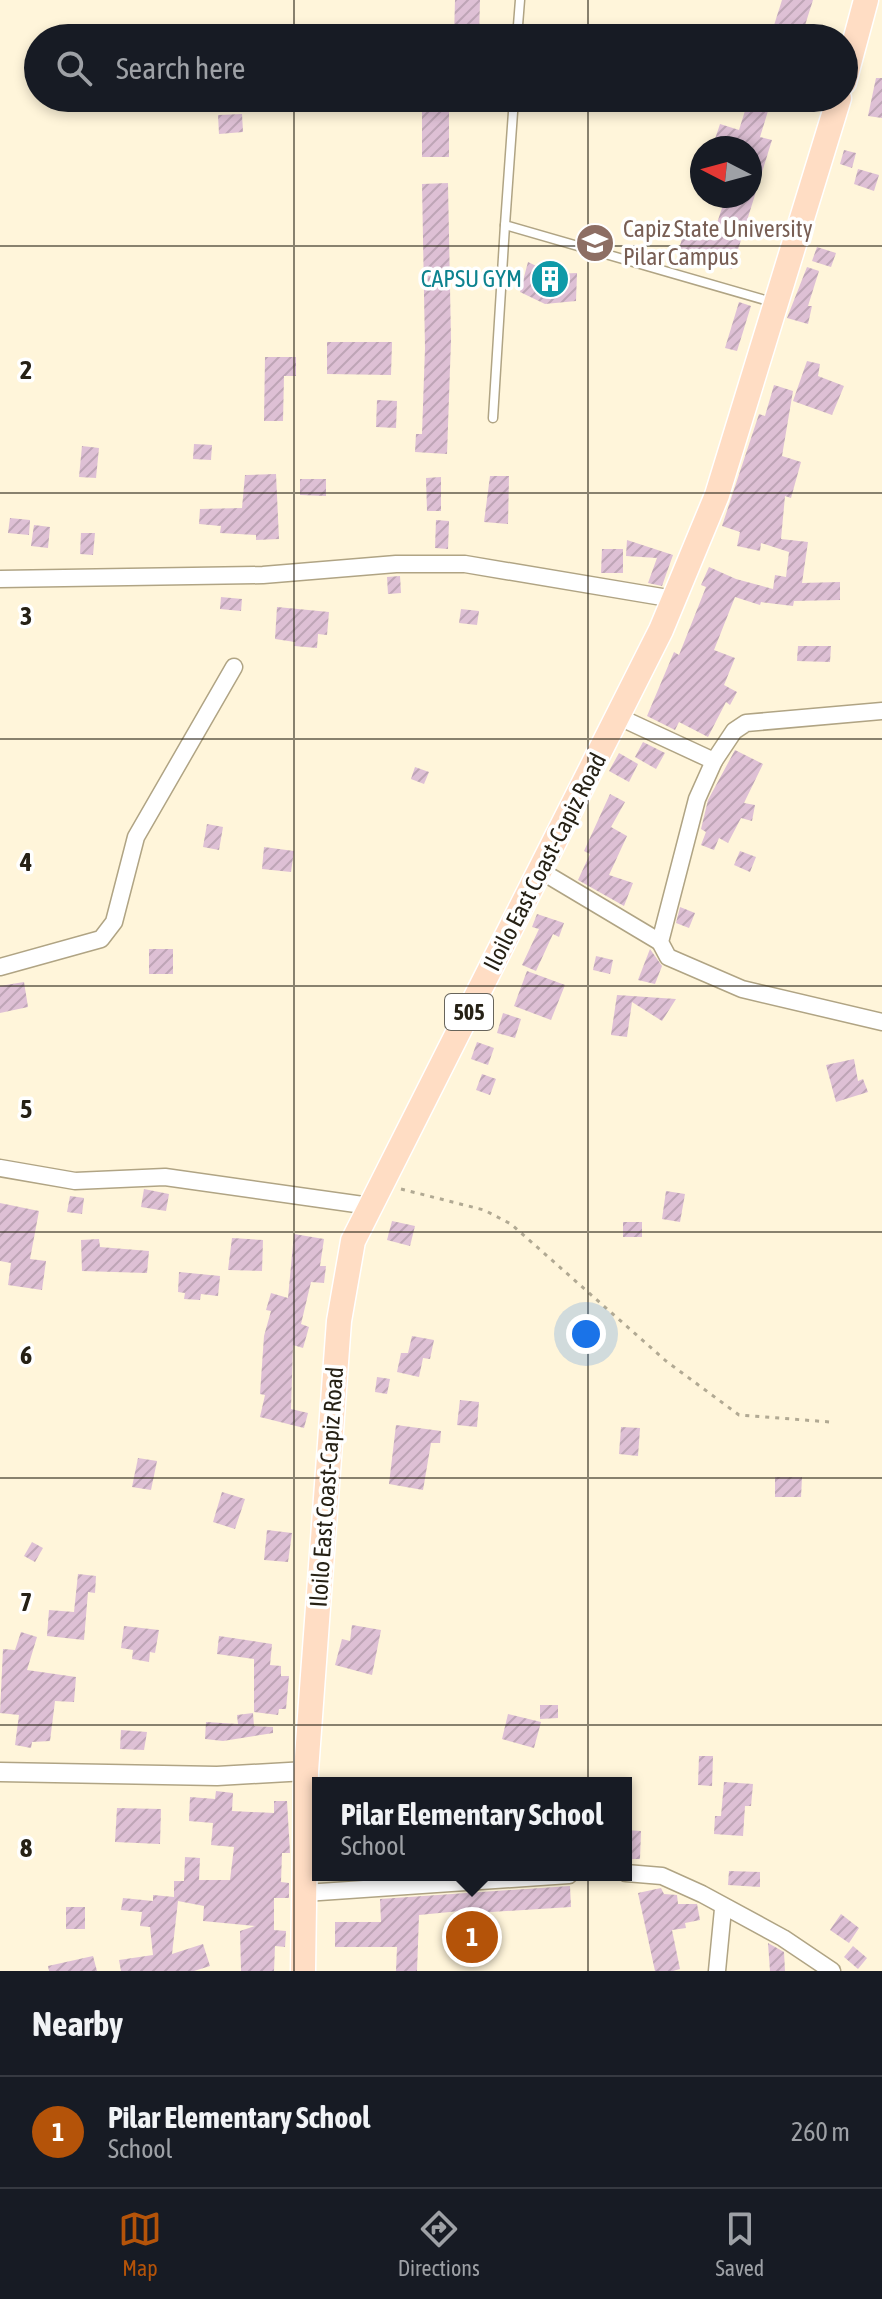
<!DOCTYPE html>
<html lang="en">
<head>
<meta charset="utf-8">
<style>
	:root { --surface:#171b24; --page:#20242c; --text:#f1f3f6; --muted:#9ea1a6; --line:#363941; --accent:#b45309 }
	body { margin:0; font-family:"Asap Condensed",sans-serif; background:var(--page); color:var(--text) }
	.compass { position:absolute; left:690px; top:136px; width:72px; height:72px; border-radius:50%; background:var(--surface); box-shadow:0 4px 12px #0003; rotate:276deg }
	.you { position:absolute; left:586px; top:1334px; width:28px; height:28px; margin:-20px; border:6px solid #fff; border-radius:50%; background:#1a73e8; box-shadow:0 0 0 12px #1a73e833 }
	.badge { display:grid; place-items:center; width:52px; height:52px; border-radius:50%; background:var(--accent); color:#fff; font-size:26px; font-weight:700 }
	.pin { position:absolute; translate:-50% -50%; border:4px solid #fff; box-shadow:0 2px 8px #0006 }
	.popup { position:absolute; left:312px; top:1777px; width:320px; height:104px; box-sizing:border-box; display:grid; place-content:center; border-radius:0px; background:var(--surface); filter:drop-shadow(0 2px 6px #0005); font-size:26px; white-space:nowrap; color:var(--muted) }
	.popup b { font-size:30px; color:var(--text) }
	.popup::after { content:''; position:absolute; left:50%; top:100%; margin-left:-16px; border:16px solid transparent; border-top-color:var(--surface) }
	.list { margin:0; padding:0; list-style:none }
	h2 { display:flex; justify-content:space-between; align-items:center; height:104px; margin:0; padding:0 32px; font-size:34px }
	h2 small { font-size:26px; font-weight:400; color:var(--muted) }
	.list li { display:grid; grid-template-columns:52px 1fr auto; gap:24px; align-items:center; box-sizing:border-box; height:112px; padding:0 32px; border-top:2px solid var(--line) }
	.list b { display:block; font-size:30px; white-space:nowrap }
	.list p { margin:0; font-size:26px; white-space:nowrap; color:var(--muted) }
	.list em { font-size:26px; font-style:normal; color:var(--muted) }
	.icon { flex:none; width:44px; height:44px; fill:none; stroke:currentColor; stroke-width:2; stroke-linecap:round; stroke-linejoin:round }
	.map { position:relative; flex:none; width:882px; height:1971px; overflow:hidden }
	.search { position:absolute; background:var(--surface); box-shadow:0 4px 12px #0003; left:24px; right:24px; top:24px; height:88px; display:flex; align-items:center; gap:20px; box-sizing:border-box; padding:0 28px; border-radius:44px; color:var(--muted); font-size:30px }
	.sheet { height:216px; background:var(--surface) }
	nav { display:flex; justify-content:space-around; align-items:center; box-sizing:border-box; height:112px; border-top:2px solid var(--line); background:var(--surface); font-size:22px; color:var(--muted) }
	nav a { display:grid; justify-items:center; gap:4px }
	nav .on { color:var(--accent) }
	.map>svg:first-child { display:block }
	.building { fill:url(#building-hatch) }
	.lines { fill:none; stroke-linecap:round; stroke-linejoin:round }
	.service-casing { stroke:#b0a484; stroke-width:11 }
	.minor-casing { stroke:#b0a484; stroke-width:19 }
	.tertiary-casing { stroke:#b0a484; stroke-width:21 }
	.primary-casing { stroke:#fff; stroke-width:27 }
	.path { stroke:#b1a993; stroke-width:3; stroke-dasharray:4 6; stroke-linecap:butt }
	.service { stroke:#fff; stroke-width:8 }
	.minor { stroke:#fff; stroke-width:16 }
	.tertiary { stroke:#fff; stroke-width:18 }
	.primary { stroke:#ffddc4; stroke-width:24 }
	.grid { fill:none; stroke:#262115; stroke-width:2; stroke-opacity:0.55 }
	.labels { text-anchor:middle; stroke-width:7; stroke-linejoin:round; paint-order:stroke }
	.shield { fill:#fff; stroke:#67645b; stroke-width:2 }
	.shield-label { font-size:22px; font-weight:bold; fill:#262115 }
	.education-label { font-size:24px; fill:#785e54; stroke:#fff; text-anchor:start }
	.culture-label { font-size:24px; fill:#0d838f; stroke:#fff; text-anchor:end }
	.street-label { font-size:24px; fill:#262115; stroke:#fff }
	.grid-label { font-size:26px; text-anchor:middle; font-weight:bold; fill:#262115; stroke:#fff; stroke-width:7; stroke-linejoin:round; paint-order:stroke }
</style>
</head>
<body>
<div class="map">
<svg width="882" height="1971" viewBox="0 0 882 1971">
	<defs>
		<pattern id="building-hatch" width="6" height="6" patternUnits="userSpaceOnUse" patternTransform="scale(2)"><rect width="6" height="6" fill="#dec0d5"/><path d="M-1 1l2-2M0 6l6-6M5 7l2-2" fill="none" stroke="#bea5b6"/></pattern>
	</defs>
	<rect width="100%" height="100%" fill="#fff5da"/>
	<g class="building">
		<path d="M 455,0 L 480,0 L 479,38 L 454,38 Z"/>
		<path d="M 782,0 L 813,0 L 801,38 L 770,38 Z"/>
		<path d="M 876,78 L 882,78 L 882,118 L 868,116 Z"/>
		<rect x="422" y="98" width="27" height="59"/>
		<path d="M 749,98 L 772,98 L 760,137 L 772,140 L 732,269 L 678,252 L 685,229 L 712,238 L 726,196 L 750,196 L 750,148 L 712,148 L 720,124 L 739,130 Z"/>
		<path d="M 242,114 L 243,132 L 219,134 L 218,115 Z"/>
		<path d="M 844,150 L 856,153 L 852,168 L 840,164 Z"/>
		<path d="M 858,169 L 879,175 L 874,191 L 854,184 Z"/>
		<path d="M 448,183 L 451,340 L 447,454 L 415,452 L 416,434 L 422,434 L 425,348 L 422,184 Z"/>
		<path d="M 817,247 L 836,253 L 831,267 L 812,261 Z"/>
		<path d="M 528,262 L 553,274 L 577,273 L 576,301 L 545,304 L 520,292 Z"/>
		<path d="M 807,267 L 819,271 L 808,306 L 812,306 L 808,324 L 787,318 Z"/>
		<path d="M 739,302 L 751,306 L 737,351 L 725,348 Z"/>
		<path d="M 327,342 L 392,342 L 391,375 L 327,374 Z"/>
		<path d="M 265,357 L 296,357 L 296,376 L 284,376 L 283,421 L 264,421 Z"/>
		<path d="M 807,361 L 820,364 L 818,376 L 844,386 L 832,415 L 793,401 Z"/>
		<path d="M 774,385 L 793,391 L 782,456 L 801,462 L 791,498 L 785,496 L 781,539 L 808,542 L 802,583 L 840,582 L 840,600 L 794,601 L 793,606 L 761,602 L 760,605 L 735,597 L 714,650 L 735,658 L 724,685 L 737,692 L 730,705 L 726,702 L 708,737 L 679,722 L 675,730 L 647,716 L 674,652 L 679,655 L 706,587 L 701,585 L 709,567 L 736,579 L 773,589 L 775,575 L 786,577 L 789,552 L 761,543 L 760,551 L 737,546 L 740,532 L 722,526 L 759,414 L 765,416 Z"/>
		<path d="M 377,400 L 397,401 L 396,428 L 376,427 Z"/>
		<path d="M 194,444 L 212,445 L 211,460 L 193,459 Z"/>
		<path d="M 82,446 L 99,448 L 96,478 L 79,477 Z"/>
		<path d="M 276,474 L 279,539 L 256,540 L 256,535 L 220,533 L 221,526 L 199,524 L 200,509 L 242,508 L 245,475 Z"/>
		<path d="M 490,476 L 509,476 L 508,524 L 484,522 Z"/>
		<path d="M 441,477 L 441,511 L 427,511 L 426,478 Z"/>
		<path d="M 300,479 L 326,479 L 326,496 L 300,495 Z"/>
		<path d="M 10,518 L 30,520 L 29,535 L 8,533 Z"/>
		<path d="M 436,520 L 449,521 L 448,549 L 435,548 Z"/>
		<path d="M 34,525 L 50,527 L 48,548 L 31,546 Z"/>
		<path d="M 81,533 L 95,533 L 93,555 L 80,554 Z"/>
		<path d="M 627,540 L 673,555 L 662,586 L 648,583 L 657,558 L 626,556 Z"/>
		<path d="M 602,549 L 623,549 L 623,573 L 601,573 Z"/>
		<path d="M 400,576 L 401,593 L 388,594 L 387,577 Z"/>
		<path d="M 221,597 L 242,599 L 241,611 L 220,609 Z"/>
		<path d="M 277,607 L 329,612 L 327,635 L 318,634 L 317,648 L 294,646 L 295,642 L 275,639 Z"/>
		<path d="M 461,609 L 479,611 L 477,625 L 459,623 Z"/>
		<path d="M 798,646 L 831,646 L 830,662 L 797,661 Z"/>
		<path d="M 643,742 L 665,753 L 656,769 L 635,757 Z"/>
		<path d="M 735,750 L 763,764 L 744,803 L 755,805 L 752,821 L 741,818 L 728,843 L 719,838 L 714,850 L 701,845 L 706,832 L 701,829 L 708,800 Z"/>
		<path d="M 619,753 L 638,764 L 629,782 L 609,771 Z"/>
		<path d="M 415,767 L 429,772 L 424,784 L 411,779 Z"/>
		<path d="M 610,794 L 625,802 L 611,827 L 627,836 L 609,875 L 633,883 L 624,906 L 578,880 L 590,854 L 584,851 Z"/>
		<path d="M 207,824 L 223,827 L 219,850 L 203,847 Z"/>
		<path d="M 264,847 L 294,851 L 291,872 L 262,869 Z"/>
		<path d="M 740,851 L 756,857 L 750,872 L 734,865 Z"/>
		<path d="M 680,907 L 695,913 L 689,928 L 676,923 Z"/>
		<path d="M 537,914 L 564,923 L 559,937 L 553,934 L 536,971 L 522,965 L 539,929 L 532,927 Z"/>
		<rect x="149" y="949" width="24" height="25"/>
		<path d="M 650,949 L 662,966 L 655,984 L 638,980 Z"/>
		<path d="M 596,956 L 613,960 L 610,974 L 593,970 Z"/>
		<path d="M 527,971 L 565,985 L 551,1020 L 514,1006 Z"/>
		<path d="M 24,982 L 28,1007 L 0,1013 L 0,986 Z"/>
		<path d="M 617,995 L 632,996 L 676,999 L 662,1021 L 632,1002 L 627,1037 L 611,1035 Z"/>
		<path d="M 503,1013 L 521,1019 L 515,1038 L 497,1033 Z"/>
		<path d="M 477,1042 L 494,1048 L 488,1065 L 471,1059 Z"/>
		<path d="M 854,1059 L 858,1081 L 863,1079 L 868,1092 L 836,1102 L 826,1065 Z"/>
		<path d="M 482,1074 L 496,1079 L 490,1095 L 476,1090 Z"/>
		<path d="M 144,1189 L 169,1194 L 166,1211 L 141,1207 Z"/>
		<path d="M 666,1191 L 685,1194 L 680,1222 L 662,1219 Z"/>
		<path d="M 70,1196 L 84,1198 L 82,1214 L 67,1212 Z"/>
		<path d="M 0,1203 L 39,1211 L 30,1259 L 46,1261 L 42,1290 L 8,1285 L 11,1263 L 0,1261 Z"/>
		<path d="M 392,1221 L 415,1226 L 410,1246 L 387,1240 Z"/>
		<rect x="623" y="1222" width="19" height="15"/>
		<path d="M 294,1234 L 324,1239 L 320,1266 L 326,1266 L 324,1283 L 311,1282 L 301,1324 L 309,1327 L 303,1348 L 293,1345 L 291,1409 L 308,1413 L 304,1428 L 260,1417 L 265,1395 L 260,1394 L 264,1336 L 271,1311 L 266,1310 L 271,1293 L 288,1298 Z"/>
		<path d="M 232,1238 L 263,1240 L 262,1271 L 228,1270 Z"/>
		<path d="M 99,1239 L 100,1247 L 149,1251 L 147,1273 L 82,1271 L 81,1240 Z"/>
		<path d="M 179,1272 L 220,1276 L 218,1296 L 201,1294 L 200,1300 L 184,1299 L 185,1293 L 178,1292 Z"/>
		<path d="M 412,1336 L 434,1340 L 430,1359 L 423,1358 L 419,1377 L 397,1372 L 401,1353 L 408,1353 Z"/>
		<path d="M 377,1377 L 390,1379 L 387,1394 L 375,1392 Z"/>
		<path d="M 460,1400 L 479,1402 L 477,1427 L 457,1425 Z"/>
		<path d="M 396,1425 L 441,1431 L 440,1443 L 431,1443 L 423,1490 L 389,1484 Z"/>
		<path d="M 621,1427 L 640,1428 L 638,1456 L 619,1454 Z"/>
		<path d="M 138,1458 L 157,1461 L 151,1490 L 132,1487 Z"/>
		<path d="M 775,1477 L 802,1477 L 801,1497 L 775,1497 Z"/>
		<path d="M 222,1492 L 245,1499 L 235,1529 L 213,1522 Z"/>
		<path d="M 267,1530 L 292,1533 L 288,1562 L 264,1560 Z"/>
		<path d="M 32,1542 L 43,1548 L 35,1562 L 24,1556 Z"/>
		<path d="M 78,1574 L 96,1576 L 95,1593 L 88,1592 L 84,1640 L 47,1636 L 49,1610 L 74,1612 Z"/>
		<path d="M 352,1625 L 381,1630 L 372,1675 L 335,1665 L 342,1639 L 350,1641 Z"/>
		<path d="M 124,1626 L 159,1630 L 155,1653 L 150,1652 L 149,1662 L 132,1659 L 133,1650 L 121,1648 Z"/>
		<path d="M 21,1632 L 37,1637 L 27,1670 L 76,1677 L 74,1702 L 55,1701 L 50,1741 L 32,1742 L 31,1748 L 15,1745 L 19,1715 L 0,1713 L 3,1649 L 15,1650 Z"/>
		<path d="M 219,1636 L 272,1644 L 270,1665 L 281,1666 L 281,1676 L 289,1676 L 286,1709 L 279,1709 L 278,1715 L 254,1712 L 254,1659 L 217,1654 Z"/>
		<path d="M 540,1705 L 558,1705 L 558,1718 L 540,1719 Z"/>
		<path d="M 253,1713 L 254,1726 L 273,1727 L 273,1733 L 223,1741 L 205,1739 L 206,1722 L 238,1724 L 237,1715 Z"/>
		<path d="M 508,1714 L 541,1722 L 534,1748 L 502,1739 Z"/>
		<path d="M 121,1730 L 147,1732 L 144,1750 L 120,1749 Z"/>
		<path d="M 699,1756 L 713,1756 L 712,1786 L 698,1785 Z"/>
		<path d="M 724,1782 L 753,1784 L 751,1806 L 745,1806 L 743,1836 L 714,1834 L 715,1816 L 721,1816 Z"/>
		<path d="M 216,1791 L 233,1793 L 232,1811 L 274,1813 L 274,1801 L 287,1801 L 290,1853 L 282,1853 L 281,1882 L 289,1883 L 289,1898 L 274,1898 L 274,1930 L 286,1931 L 285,1947 L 275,1946 L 274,1971 L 241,1971 L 240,1931 L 255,1926 L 203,1921 L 204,1906 L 178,1901 L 172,1954 L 203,1944 L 210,1966 L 194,1971 L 121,1971 L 119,1960 L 153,1955 L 150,1927 L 140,1926 L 142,1912 L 121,1910 L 123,1898 L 153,1901 L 153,1895 L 174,1897 L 174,1881 L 184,1881 L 185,1857 L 200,1858 L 199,1880 L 230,1880 L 234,1847 L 211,1845 L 213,1823 L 189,1821 L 190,1797 L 215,1799 Z"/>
		<path d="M 117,1808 L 161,1809 L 160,1844 L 115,1842 Z"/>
		<path d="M 626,1830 L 641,1831 L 640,1859 L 626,1859 Z"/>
		<path d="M 729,1871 L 760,1872 L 760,1887 L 728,1885 Z"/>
		<path d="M 570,1886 L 571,1907 L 476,1913 L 476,1920 L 461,1921 L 460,1911 L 419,1915 L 417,1971 L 396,1971 L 397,1947 L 335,1947 L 335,1922 L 381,1922 L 380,1899 Z"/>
		<path d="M 661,1888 L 664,1894 L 677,1895 L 678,1904 L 697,1904 L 700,1920 L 685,1923 L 686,1928 L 672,1930 L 680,1969 L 673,1971 L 655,1971 L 638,1893 Z"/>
		<rect x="66" y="1907" width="19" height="22"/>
		<path d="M 841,1914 L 859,1928 L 849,1943 L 830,1930 Z"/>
		<path d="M 768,1943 L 784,1952 L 785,1971 L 770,1971 Z"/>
		<path d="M 853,1946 L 867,1958 L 858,1969 L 844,1957 Z"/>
		<path d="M 93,1956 L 97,1971 L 49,1971 L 48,1966 Z"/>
	</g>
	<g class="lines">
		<g class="service-casing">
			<g id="service">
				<path d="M 517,38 L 520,0"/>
				<path d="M 514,98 L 505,225 L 772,302"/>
				<path d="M 493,418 L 505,225"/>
			</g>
		</g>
		<g class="minor-casing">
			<g id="minor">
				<path d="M 0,579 L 263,575 L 396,564 L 465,564 L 674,599"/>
				<path d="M 619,717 L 714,761 L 697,799 L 660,942 L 668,957 L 742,989 L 882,1022"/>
				<path d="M 714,761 L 734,731 L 746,723 L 882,711"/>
				<path d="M 541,871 L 660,942"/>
				<path d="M 0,967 L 101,939 L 114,922 L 136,837 L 234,667"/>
				<path d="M 0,1168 L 75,1181 L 165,1177 L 370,1206"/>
				<path d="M 626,1873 L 662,1876 L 702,1894 L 783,1938 L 832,1971"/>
				<path d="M 305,1893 L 569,1875"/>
				<path d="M 717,1971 L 723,1909"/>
			</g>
		</g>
		<g class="tertiary-casing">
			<path id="tertiary" d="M 0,1772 L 217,1776 L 306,1771"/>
		</g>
		<g class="primary-casing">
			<g id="primary">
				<path d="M 844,82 L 866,0"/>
				<path d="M 303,1971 L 306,1771 L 339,1321 L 353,1241 L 661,630 L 717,495 L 839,98"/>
			</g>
		</g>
		<path class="path" d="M 401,1189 L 484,1210 L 511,1224 L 666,1361 L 739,1415 L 830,1422"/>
		<use href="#service" class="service"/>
		<use href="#minor" class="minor"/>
		<use href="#tertiary" class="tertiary"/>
		<use href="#primary" class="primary"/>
	</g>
	<path class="grid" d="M 294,0 L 294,38M 588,0 L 588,38M 294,98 L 294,1971M 588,98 L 588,1971M 0,246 L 882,246M 0,493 L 882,493M 0,739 L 882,739M 0,986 L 882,986M 0,1232 L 882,1232M 0,1478 L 882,1478M 0,1725 L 882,1725"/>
	<defs>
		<g id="university-disc" transform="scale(2)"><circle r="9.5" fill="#8d6e63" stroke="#fff"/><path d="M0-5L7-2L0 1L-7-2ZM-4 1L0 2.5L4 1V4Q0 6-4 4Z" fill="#fff"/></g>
		<g id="building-disc" transform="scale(2)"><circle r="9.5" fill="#0f9aa8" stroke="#fff"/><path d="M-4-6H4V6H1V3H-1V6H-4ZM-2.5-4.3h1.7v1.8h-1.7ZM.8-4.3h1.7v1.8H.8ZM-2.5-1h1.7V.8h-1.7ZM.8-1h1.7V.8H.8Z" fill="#fff"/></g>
	</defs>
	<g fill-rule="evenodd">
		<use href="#university-disc" x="595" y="243"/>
		<use href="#building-disc" x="550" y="279"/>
	</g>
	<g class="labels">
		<rect class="shield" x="445" y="994" width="48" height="36" rx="6"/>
		<g class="shield-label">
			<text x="469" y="1020">505</text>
		</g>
		<g class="education-label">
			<text x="623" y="237">Capiz State University<tspan x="623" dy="28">Pilar Campus</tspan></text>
		</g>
		<g class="culture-label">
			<text x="522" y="287">CAPSU GYM</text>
		</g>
		<g class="street-label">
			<text transform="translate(545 862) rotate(-63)" y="8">Iloilo East Coast-Capiz Road</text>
			<text transform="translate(327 1487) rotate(-86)" y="8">Iloilo East Coast-Capiz Road</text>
		</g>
	</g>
	<g class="grid-label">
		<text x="26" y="379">2</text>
		<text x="26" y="625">3</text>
		<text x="26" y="871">4</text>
		<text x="26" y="1118">5</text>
		<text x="26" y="1364">6</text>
		<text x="26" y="1611">7</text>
		<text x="26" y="1857">8</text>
	</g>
</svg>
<svg class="compass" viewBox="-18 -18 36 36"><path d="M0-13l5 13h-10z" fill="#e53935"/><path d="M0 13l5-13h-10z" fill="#9ea1a6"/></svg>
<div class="you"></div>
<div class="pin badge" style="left:472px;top:1937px">1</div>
<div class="popup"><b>Pilar Elementary School</b>School</div>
<div class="search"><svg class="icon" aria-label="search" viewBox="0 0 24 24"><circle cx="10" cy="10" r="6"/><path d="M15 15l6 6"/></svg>Search here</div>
</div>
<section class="sheet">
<h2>Nearby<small></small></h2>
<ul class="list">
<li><span class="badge">1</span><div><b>Pilar Elementary School</b><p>School</p></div><em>260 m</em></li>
</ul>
</section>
<nav>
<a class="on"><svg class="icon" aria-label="map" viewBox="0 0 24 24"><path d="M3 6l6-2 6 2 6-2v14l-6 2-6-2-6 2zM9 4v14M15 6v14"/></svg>Map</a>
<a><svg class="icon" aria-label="directions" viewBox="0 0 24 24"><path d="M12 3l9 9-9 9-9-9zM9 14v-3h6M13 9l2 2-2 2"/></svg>Directions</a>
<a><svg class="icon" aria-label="saved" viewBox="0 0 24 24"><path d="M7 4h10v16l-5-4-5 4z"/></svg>Saved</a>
</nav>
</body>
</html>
